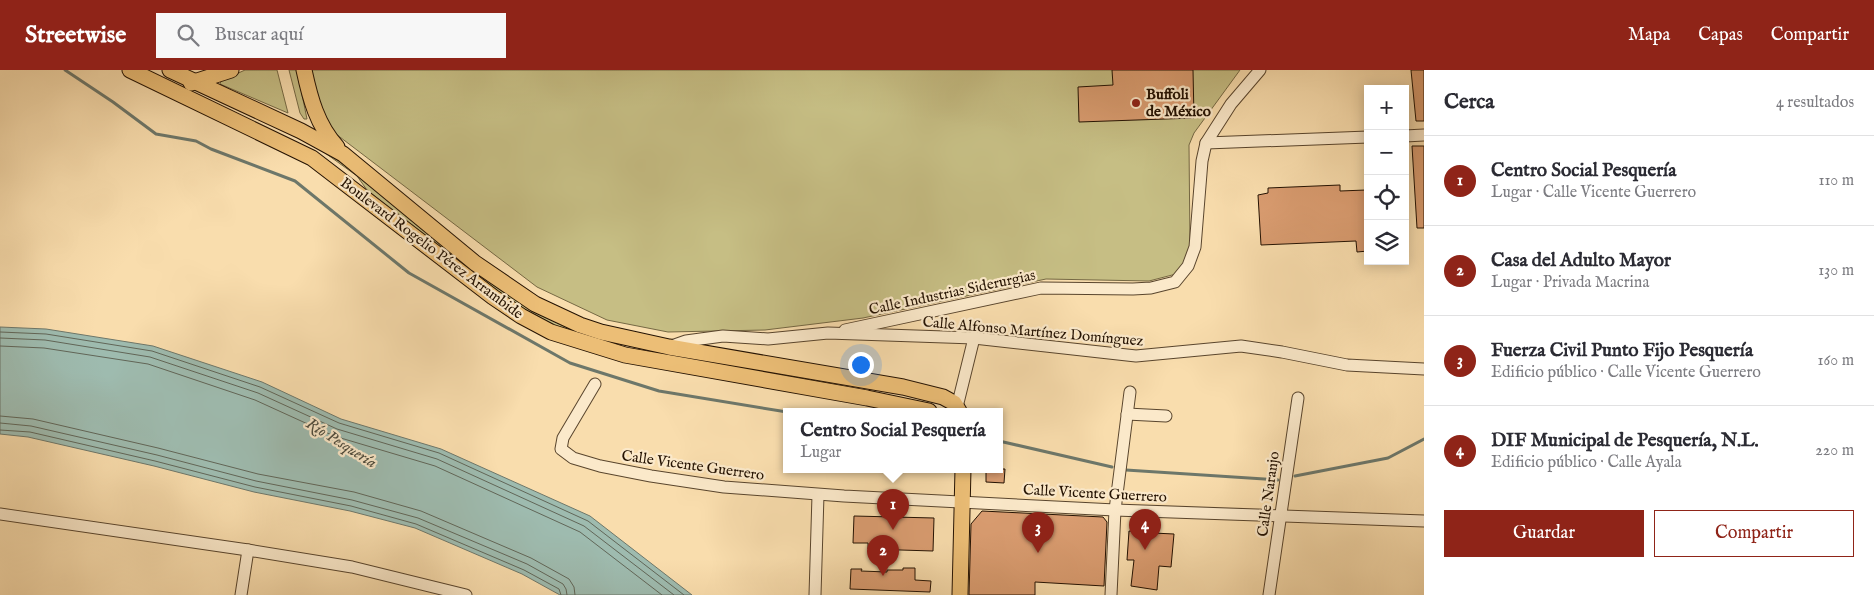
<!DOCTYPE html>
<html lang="es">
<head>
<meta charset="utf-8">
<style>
	:root { --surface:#fff; --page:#f7f7f7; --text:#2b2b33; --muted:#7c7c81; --line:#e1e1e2; --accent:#8f2418 }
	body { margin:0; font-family:"IM FELL English",serif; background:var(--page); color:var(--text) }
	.controls { position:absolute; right:15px; top:15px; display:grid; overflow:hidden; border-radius:0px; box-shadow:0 2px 12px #0003 }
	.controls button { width:45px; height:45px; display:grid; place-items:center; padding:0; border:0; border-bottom:1px solid var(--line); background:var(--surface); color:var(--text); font:25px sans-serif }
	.you { position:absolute; left:860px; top:294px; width:18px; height:18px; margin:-12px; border:4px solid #fff; border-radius:50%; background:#1a73e8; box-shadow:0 0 0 8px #1a73e833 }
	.badge { display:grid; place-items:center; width:32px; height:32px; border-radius:50%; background:var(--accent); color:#fff; font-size:16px; font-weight:700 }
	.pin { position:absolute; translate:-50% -41px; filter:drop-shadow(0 1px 2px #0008) }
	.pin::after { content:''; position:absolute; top:26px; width:18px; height:15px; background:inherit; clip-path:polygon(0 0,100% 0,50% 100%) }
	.popup { position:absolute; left:783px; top:338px; width:220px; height:65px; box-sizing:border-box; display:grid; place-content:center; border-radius:0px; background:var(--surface); filter:drop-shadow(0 1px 4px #0005); font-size:16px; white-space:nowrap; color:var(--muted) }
	.popup b { font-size:19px; color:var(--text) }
	.popup::after { content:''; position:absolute; left:50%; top:100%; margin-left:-10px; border:10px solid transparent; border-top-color:var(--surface) }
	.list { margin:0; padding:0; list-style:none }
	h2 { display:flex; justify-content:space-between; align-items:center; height:65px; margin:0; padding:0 20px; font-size:21px }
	h2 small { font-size:16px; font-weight:400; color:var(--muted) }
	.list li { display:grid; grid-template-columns:32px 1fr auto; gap:15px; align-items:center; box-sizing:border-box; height:90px; padding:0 20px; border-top:1px solid var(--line) }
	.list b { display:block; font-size:19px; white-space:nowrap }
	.list p { margin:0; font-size:16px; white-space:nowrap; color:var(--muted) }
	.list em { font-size:16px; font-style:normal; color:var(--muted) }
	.actions { display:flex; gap:10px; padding:15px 20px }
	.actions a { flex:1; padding:11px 0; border:1px solid var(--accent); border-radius:0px; text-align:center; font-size:18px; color:var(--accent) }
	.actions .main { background:var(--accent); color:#fff }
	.icon { flex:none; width:28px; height:28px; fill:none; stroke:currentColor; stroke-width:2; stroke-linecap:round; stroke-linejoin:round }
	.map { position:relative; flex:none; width:1424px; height:525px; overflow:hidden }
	header { display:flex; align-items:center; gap:30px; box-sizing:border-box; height:70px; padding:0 25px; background:var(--accent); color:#fff }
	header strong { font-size:24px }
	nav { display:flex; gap:28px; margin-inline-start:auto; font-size:18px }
	.search { width:350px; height:45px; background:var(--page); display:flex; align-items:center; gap:12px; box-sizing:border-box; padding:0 18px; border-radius:0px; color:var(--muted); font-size:19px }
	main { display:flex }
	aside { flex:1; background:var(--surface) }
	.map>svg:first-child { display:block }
	.green { fill:#c6be84; stroke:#756843 }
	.water { fill:#9ebbaf; stroke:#6d776a }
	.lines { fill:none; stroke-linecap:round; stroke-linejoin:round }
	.shore { stroke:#616658; stroke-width:1 }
	.stream { stroke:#6d776a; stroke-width:3 }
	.building { fill:#d99c70; stroke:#241202 }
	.minor-casing { stroke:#59452d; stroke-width:13 }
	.major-casing { stroke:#241202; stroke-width:17 }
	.minor { stroke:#fbe9ca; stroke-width:11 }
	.major { stroke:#ecbe76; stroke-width:15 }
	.poi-dot { fill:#8f2418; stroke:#fbe9ca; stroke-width:2 }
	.labels { text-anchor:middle; stroke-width:4.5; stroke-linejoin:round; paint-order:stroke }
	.poi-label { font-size:15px; font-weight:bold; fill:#241202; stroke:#fbe9ca; text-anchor:start }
	.street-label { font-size:15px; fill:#241202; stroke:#fbe9ca }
	.water-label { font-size:16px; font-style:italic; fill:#4f4d3f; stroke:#fbe9ca }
</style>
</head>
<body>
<header>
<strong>Streetwise</strong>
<div class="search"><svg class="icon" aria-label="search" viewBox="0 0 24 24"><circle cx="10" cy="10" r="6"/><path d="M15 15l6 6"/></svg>Buscar aquí</div>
<nav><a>Mapa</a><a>Capas</a><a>Compartir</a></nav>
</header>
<main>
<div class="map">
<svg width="1424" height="525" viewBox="0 0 1424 525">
	<rect width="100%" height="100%" fill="#f9ddad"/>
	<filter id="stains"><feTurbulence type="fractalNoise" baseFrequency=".004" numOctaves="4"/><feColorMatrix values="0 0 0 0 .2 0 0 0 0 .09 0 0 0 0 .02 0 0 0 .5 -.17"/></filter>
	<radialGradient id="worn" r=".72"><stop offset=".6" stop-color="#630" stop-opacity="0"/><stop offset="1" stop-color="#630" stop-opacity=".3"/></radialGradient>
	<g class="green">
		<path d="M 245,0 L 277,0 L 288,43 L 220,14 L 221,11 Z"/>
		<path d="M 289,0 L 297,0 L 307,49 L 304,49 L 300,43 Z"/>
		<path d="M 309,0 L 1240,0 L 1194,63 L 1189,75 L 1190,178 L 1183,199 L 1176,204 L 1149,211 L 1046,209 L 863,248 L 765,260 L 668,262 L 607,250 L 537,217 L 332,61 L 326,51 Z"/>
		<path d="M 322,79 L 359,106 L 501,219 L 633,276 L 588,265 L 571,265 L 534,248 L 442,181 L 367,120 L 357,106 L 321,80 Z"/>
	</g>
	<path class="water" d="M 0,257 L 46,259 L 153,276 L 262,312 L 341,349 L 441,379 L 590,446 L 692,525 L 560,525 L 522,504 L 415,458 L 350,441 L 254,422 L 154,396 L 28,367 L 0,364 Z"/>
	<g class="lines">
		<g class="shore">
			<path d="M 0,262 L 46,264 L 152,281 L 260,317 L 339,353 L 439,383 L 588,451 L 684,525"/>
			<path d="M 0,268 L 45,270 L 150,287 L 258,323 L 337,359 L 437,389 L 584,456 L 674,525"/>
			<path d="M 0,276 L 44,278 L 148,294 L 255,330 L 334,366 L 435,396 L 580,462 L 662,525"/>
			<path d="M 0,346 L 33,349 L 158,378 L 258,404 L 354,422 L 421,441 L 531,488 L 569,509 L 574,517 L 575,525"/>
			<path d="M 0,353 L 31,356 L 157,385 L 256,411 L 352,430 L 418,448 L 527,494 L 563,514 L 566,519 L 567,525"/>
			<path d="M 0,360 L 30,362 L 155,391 L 255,417 L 351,436 L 416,454 L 524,500 L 559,519 L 561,525"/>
		</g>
		<g class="stream">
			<path d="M 65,0 L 113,32 L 156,64 L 196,71 L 211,79 L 295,111 L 409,203 L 570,293 L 659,321 L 787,342"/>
			<path d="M 999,371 L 1112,397"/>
			<path d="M 1126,400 L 1278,410"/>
			<path d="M 1295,406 L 1388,388 L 1424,369"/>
		</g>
	</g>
	<g class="building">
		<path d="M 1112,0 L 1193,0 L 1194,48 L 1079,52 L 1078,17 L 1113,15 Z"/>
		<path d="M 1411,0 L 1424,0 L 1424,51 L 1416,51 Z"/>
		<path d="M 1412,76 L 1424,76 L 1424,158 L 1417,158 Z"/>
		<path d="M 1340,115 L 1340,121 L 1366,120 L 1368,181 L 1357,182 L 1356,171 L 1261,175 L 1258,125 L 1268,123 L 1268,118 Z"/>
		<path d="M 986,399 L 1005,399 L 1004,413 L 986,412 Z"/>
		<path d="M 982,441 L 1103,447 L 1107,452 L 1104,516 L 1035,512 L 1035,525 L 969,525 L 971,454 Z"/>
		<path d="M 854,446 L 934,448 L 933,481 L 868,479 L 868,473 L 853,473 Z"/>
		<path d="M 1145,459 L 1153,460 L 1153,463 L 1174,464 L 1171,497 L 1159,496 L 1157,520 L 1131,516 L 1134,490 L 1127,490 L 1129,461 L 1144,462 Z"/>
		<path d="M 903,498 L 915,498 L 915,510 L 931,511 L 930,522 L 850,519 L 851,499 L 862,499 L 861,501 L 887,502 L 887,500 L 903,500 Z"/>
	</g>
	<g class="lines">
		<g class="minor-casing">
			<g id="minor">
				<path d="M 1405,66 L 1424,65"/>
				<path d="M 1206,73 L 1368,67"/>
				<path d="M 845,260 L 1041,218 L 1133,219 L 1151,218 L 1175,212 L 1188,196 L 1195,177 L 1202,91 L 1206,73 L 1231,34 L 1260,0"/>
				<path d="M 669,277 L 686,271 L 723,266 L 768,269 L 828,263 L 974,268 L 1136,286 L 1241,276 L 1282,282 L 1347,295 L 1424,299"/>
				<path d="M 595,314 L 563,368 L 561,379 L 573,388 L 600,396 L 651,406 L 724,417 L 844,426 L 1115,440 L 1424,451"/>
				<path d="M 956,341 L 974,268"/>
				<path d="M 1127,344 L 1166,346"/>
				<path d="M 0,444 L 248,480 L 352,497 L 466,525"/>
				<path d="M 241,525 L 248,480"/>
				<path d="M 815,525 L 818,425"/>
				<path d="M 1111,525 L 1115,440 L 1130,322"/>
				<path d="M 1269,525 L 1298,328"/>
			</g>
		</g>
		<g class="major-casing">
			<g id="major">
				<path d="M 130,0 L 312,88 L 493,227 L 521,246 L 551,262 L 625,285 L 867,328 L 929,341"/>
				<path d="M 170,0 L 301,61 L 343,84 L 475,193 L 535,234 L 580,255 L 601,262 L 669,277 L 903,317 L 943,327 L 954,333 L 959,341"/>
				<path d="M 304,0 C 310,28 317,55 337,77"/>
				<path d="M 191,13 L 231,0"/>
				<path d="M 960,525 L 963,399"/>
			</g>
		</g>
		<use href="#minor" class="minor"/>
		<use href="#major" class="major"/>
	</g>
	<circle class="poi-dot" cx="1136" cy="33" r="5"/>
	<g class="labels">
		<g class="poi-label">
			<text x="1146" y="29">Buffoli<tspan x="1146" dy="17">de México</tspan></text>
		</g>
		<g class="street-label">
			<text transform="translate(432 178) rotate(37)" y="5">Boulevard Rogelio Pérez Arrambide</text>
			<text transform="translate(952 222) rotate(-12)" y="5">Calle Industrias Siderurgias</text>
			<text transform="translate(1033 261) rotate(5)" y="5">Calle Alfonso Martínez Domínguez</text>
			<text transform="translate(693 395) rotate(8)" y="5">Calle Vicente Guerrero</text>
			<text transform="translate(1095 423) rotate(3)" y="5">Calle Vicente Guerrero</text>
			<text transform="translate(1268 424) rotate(-82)" y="5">Calle Naranjo</text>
		</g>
		<g class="water-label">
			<text transform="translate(342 372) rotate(32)" y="6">Río Pesquería</text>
		</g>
	</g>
	<rect width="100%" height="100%" filter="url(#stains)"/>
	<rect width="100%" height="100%" fill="url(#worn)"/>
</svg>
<div class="controls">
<button>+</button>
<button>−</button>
<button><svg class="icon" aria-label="locate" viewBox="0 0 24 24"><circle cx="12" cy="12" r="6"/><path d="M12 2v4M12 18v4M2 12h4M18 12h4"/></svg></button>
<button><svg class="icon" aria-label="layers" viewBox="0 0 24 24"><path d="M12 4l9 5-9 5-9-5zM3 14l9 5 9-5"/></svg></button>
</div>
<div class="you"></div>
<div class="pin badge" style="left:893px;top:460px">1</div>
<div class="popup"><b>Centro Social Pesquería</b>Lugar</div>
<div class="pin badge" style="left:883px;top:506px">2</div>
<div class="pin badge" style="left:1038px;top:483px">3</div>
<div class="pin badge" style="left:1145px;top:480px">4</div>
</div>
<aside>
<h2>Cerca<small>4 resultados</small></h2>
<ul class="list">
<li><span class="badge">1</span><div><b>Centro Social Pesquería</b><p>Lugar · Calle Vicente Guerrero</p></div><em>110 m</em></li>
<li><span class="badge">2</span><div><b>Casa del Adulto Mayor</b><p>Lugar · Privada Macrina</p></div><em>130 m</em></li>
<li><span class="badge">3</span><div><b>Fuerza Civil Punto Fijo Pesquería</b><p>Edificio público · Calle Vicente Guerrero</p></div><em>160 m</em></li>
<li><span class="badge">4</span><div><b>DIF Municipal de Pesquería, N.L.</b><p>Edificio público · Calle Ayala</p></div><em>220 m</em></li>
</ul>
<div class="actions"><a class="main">Guardar</a><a>Compartir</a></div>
</aside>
</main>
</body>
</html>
